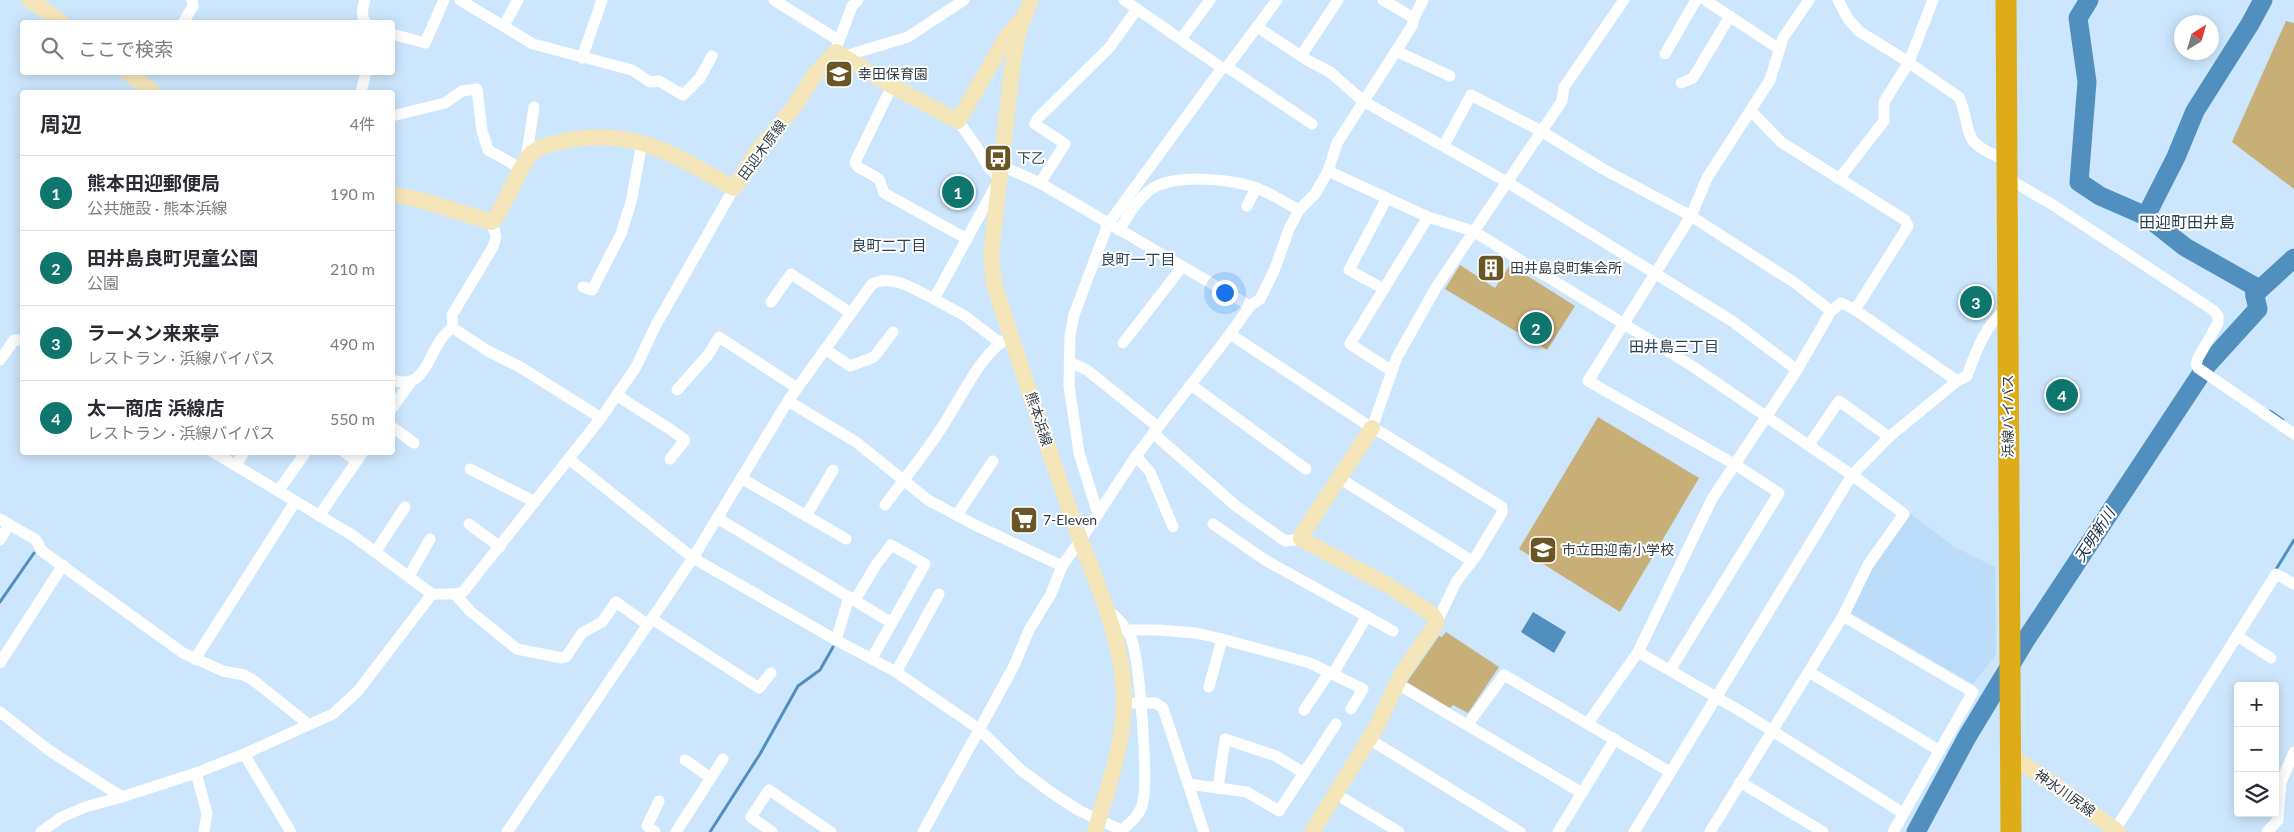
<!DOCTYPE html>
<html lang="ja">
<head>
<meta charset="utf-8">
<style>
	:root { --surface:#fff; --page:#f7f7f7; --text:#2b2b33; --muted:#7c7c81; --line:#e1e1e2; --accent:#0f766e }
	body { margin:0; font-family:Lato,"Noto Sans JP",sans-serif; background:var(--page); color:var(--text) }
	.controls { position:absolute; right:15px; bottom:15px; display:grid; overflow:hidden; border-radius:5px; box-shadow:0 2px 12px #0003 }
	.controls button { width:45px; height:45px; display:grid; place-items:center; padding:0; border:0; border-bottom:1px solid var(--line); background:var(--surface); color:var(--text); font:25px sans-serif }
	.compass { position:absolute; left:2174px; top:15px; width:45px; height:45px; border-radius:50%; background:var(--surface); box-shadow:0 2px 12px #0003; rotate:37deg }
	.you { position:absolute; left:1224px; top:292px; width:18px; height:18px; margin:-12px; border:4px solid #fff; border-radius:50%; background:#1a73e8; box-shadow:0 0 0 8px #1a73e833 }
	.badge { display:grid; place-items:center; width:32px; height:32px; border-radius:50%; background:var(--accent); color:#fff; font-size:16px; font-weight:700 }
	.pin { position:absolute; translate:-50% -50%; border:2px solid #fff; box-shadow:0 1px 5px #0006 }
	.list { margin:0; padding:0; list-style:none }
	h2 { display:flex; justify-content:space-between; align-items:center; height:65px; margin:0; padding:0 20px; font-size:21px }
	h2 small { font-size:16px; font-weight:400; color:var(--muted) }
	.list li { display:grid; grid-template-columns:32px 1fr auto; gap:15px; align-items:center; box-sizing:border-box; height:75px; padding:0 20px; border-top:1px solid var(--line) }
	.list b { display:block; font-size:19px; white-space:nowrap }
	.list p { margin:0; font-size:16px; white-space:nowrap; color:var(--muted) }
	.list em { font-size:16px; font-style:normal; color:var(--muted) }
	.icon { flex:none; width:28px; height:28px; fill:none; stroke:currentColor; stroke-width:2; stroke-linecap:round; stroke-linejoin:round }
	.map { position:relative; flex:none; width:2294px; height:832px; overflow:hidden }
	.search { position:absolute; background:var(--surface); box-shadow:0 2px 12px #0003; left:20px; top:20px; width:375px; height:55px; display:flex; align-items:center; gap:12px; box-sizing:border-box; padding:0 18px; border-radius:5px; color:var(--muted); font-size:19px }
	.panel { position:absolute; background:var(--surface); box-shadow:0 2px 12px #0003; left:20px; top:90px; width:375px; height:365px; border-radius:5px }
	.map>svg:first-child { display:block }
	.built { fill:#badcf8 }
	.green { fill:#c8af77 }
	.water { fill:#518fbe }
	.lines { fill:none; stroke-linecap:round; stroke-linejoin:round }
	.stream { stroke:#518fbe; stroke-width:3 }
	.river { stroke:#518fbe; stroke-width:19 }
	.street { stroke:#fff; stroke-width:11 }
	.secondary { stroke:#f5e6b9; stroke-width:16 }
	.highway { stroke:#deac16; stroke-width:21 }
	.labels { text-anchor:middle; stroke-width:4; stroke-linejoin:round; paint-order:stroke }
	.poi-label { font-size:14px; fill:#303b44; stroke:#fff; text-anchor:start }
	.street-label { font-size:14px; fill:#303b44; stroke:#fff }
	.neighbourhood-label { font-size:15px; fill:#2b4254; stroke:#fff }
	.water-label { font-size:15px; font-style:italic; fill:#112c41; stroke:#fff }
	.quarter-label { font-size:16px; fill:#2b4254; stroke:#fff }
</style>
</head>
<body>
<div class="map">
<svg width="2294" height="832" viewBox="0 0 2294 832">
	<rect width="100%" height="100%" fill="#cbe6fd"/>
	<path class="built" d="M 1911,514 L 1953,546 L 1995,567 L 1996,654 L 1973,684 L 1851,613 L 1873,565 Z"/>
	<g class="green">
		<path d="M 2286,21 L 2294,23 L 2294,189 L 2232,142 Z"/>
		<path d="M 1460,265 L 1495,288 L 1510,265 L 1575,306 L 1547,350 L 1445,289 Z"/>
		<path d="M 1598,417 L 1699,478 L 1620,612 L 1519,549 Z"/>
		<path d="M 1446,632 L 1499,667 L 1468,713 L 1453,705 L 1450,708 L 1407,682 L 1439,636 L 1442,637 Z"/>
	</g>
	<path class="water" d="M 1533,612 L 1566,632 L 1554,653 L 1521,632 Z"/>
	<g class="lines">
		<g class="stream">
			<path d="M 2207,365 L 2213,372"/>
			<path d="M 2270,411 L 2283,420"/>
			<path d="M 2275,571 L 2294,540"/>
			<path d="M 0,602 L 34,553"/>
			<path d="M 710,832 L 760,754 L 798,686 L 820,670 L 833,647"/>
		</g>
		<g class="river">
			<path d="M 2089,0 L 2078,18 L 2087,82 L 2079,182 L 2100,196 L 2146,216 L 2185,247 L 2254,286 L 2255,296"/>
			<path d="M 2146,216 L 2176,157 L 2195,111 L 2250,24 L 2263,0"/>
			<path d="M 1916,832 L 1967,737 L 2025,641 L 2207,365 L 2258,309 L 2255,296 L 2257,292 L 2294,258"/>
		</g>
		<g class="street">
			<path d="M 365,0 C 362,8 361,15 365,22"/>
			<path d="M 460,0 L 533,44 L 632,70 L 650,82 L 659,81 L 683,95 L 700,78 L 712,56"/>
			<path d="M 774,0 L 838,40"/>
			<path d="M 1383,0 L 1414,18"/>
			<path d="M 1705,0 L 1779,49"/>
			<path d="M 1838,0 L 1848,19 L 1860,32 L 1899,56 L 1959,97 C 1966,110 1966,133 1974,142 C 1982,151 1998,156 2008,162"/>
			<path d="M 187,22 L 184,21 L 193,6 L 192,0"/>
			<path d="M 504,25 L 518,0"/>
			<path d="M 1257,27 L 1307,60 L 1330,72 L 1363,101 L 1507,182 L 1732,321 L 1797,370"/>
			<path d="M 392,34 L 425,43 L 444,0"/>
			<path d="M 1181,39 L 1210,0"/>
			<path d="M 837,46 L 852,6 L 858,0"/>
			<path d="M 1396,51 L 1450,76"/>
			<path d="M 1665,54 L 1696,0"/>
			<path d="M 845,56 L 908,37 L 964,0"/>
			<path d="M 1301,56 L 1338,0"/>
			<path d="M 582,58 L 602,0"/>
			<path d="M 1227,67 L 1312,124"/>
			<path d="M 1222,68 L 1227,67 L 1277,0"/>
			<path d="M 1681,83 L 1693,78 L 1730,16"/>
			<path d="M 892,86 L 855,162 L 858,167 L 879,179 L 884,193 L 967,239"/>
			<path d="M 361,92 L 366,72"/>
			<path d="M 392,116 L 445,103 L 462,91 L 477,89 L 482,131 L 488,150 L 522,169"/>
			<path d="M 1444,145 L 1471,95 L 1541,131 L 1603,169 L 1691,216 L 1795,283 L 1831,311"/>
			<path d="M 526,159 L 534,107"/>
			<path d="M 1002,166 L 1040,183 L 1250,306"/>
			<path d="M 1328,171 L 1428,217 L 1473,231 L 1689,364 L 1852,475 L 1904,514 L 1868,565 L 1843,616 L 1710,832"/>
			<path d="M 2007,178 L 2053,205 L 2213,310 L 2218,316 L 2218,323 L 2198,358 L 2196,364 L 2198,368 L 2294,434"/>
			<path d="M 1839,179 L 1884,121 L 1884,102 L 1909,62 L 1933,0"/>
			<path d="M 1040,183 L 1065,144 L 1035,124 L 1038,118 L 1109,48 L 1137,9"/>
			<path d="M 1247,206 L 1256,188"/>
			<path d="M 492,222 L 496,237 L 493,247 L 452,315 L 453,328 L 488,351 L 520,367 L 601,418"/>
			<path d="M 1119,230 C 1128,216 1136,201 1149,191 C 1172,173 1224,179 1251,186 C 1268,191 1283,202 1299,210"/>
			<path d="M 583,287 L 592,290 L 621,234 L 631,202 L 642,143"/>
			<path d="M 1384,289 L 1349,270 L 1387,198"/>
			<path d="M 934,299 L 965,316 L 999,342"/>
			<path d="M 771,302 L 791,274 L 851,313"/>
			<path d="M 1854,309 L 1957,381"/>
			<path d="M 1230,334 L 1372,428 L 1397,357 L 1437,286 L 1562,101 L 1564,87 L 1624,0"/>
			<path d="M 1123,343 L 1182,267"/>
			<path d="M 825,349 L 850,366 L 874,357 L 893,332"/>
			<path d="M 0,360 L 14,340 L 22,340"/>
			<path d="M 1069,362 L 1087,370 L 1158,427"/>
			<path d="M 1392,371 L 1350,344 L 1428,217"/>
			<path d="M 392,380 C 431,393 427,342 453,328"/>
			<path d="M 1191,385 L 1306,469"/>
			<path d="M 677,390 L 708,355 L 719,337 L 797,388"/>
			<path d="M 617,395 C 639,411 663,423 685,440 L 670,459"/>
			<path d="M 788,401 L 856,442 L 928,500 L 975,525 L 1062,566"/>
			<path d="M 392,408 L 410,383"/>
			<path d="M 392,427 L 414,443"/>
			<path d="M 1372,428 L 1382,433 L 1502,507 L 1502,513 L 1476,556 L 1456,582 L 1436,624"/>
			<path d="M 1153,433 L 1236,506 L 1285,541 L 1301,539"/>
			<path d="M 1809,445 L 1839,401 L 1889,437"/>
			<path d="M 213,452 L 352,535 L 432,594 L 455,594 L 463,592 L 601,418 L 636,367 L 656,325 L 734,188"/>
			<path d="M 344,452 L 357,461"/>
			<path d="M 1136,456 L 1150,472 L 1173,527"/>
			<path d="M 569,459 L 693,558 L 836,640 L 896,672 L 979,729 L 1021,770 L 1052,793 L 1080,811 L 1121,830"/>
			<path d="M 236,465 L 244,452"/>
			<path d="M 470,469 L 535,502"/>
			<path d="M 741,478 L 846,539"/>
			<path d="M 1339,478 L 1472,561"/>
			<path d="M 278,491 L 306,452"/>
			<path d="M 885,505 C 904,479 925,454 942,427 C 961,399 981,351 1011,336"/>
			<path d="M 1098,514 L 1079,453 L 1069,386 L 1070,336 L 1074,315 L 1108,224 L 1222,68 L 1124,0"/>
			<path d="M 957,515 L 993,461"/>
			<path d="M 319,516 L 363,452"/>
			<path d="M 806,516 L 833,470"/>
			<path d="M 717,518 L 892,623"/>
			<path d="M 0,519 L 36,540 L 42,551 L 183,653 L 223,671 L 244,675 L 253,680 L 308,724"/>
			<path d="M 469,524 L 500,547"/>
			<path d="M 1213,524 L 1265,560 L 1393,631"/>
			<path d="M 0,540 L 9,525"/>
			<path d="M 376,551 L 405,507"/>
			<path d="M 409,576 L 430,539"/>
			<path d="M 455,594 L 470,611 L 517,649 L 562,658 L 566,657 L 582,633 L 602,622 L 616,602 L 648,625"/>
			<path d="M 855,600 L 876,565 L 891,545 L 925,564 L 872,658"/>
			<path d="M 1106,609 C 1116,616 1126,626 1131,638 C 1140,662 1149,783 1142,806 C 1137,819 1128,824 1120,832"/>
			<path d="M 1843,616 L 1973,692 L 1893,832"/>
			<path d="M 652,619 L 759,688 L 771,673"/>
			<path d="M 1126,630 L 1159,630 L 1196,633 L 1222,639 L 1310,663 L 1363,689 L 1351,709"/>
			<path d="M 2237,636 L 2271,658"/>
			<path d="M 836,640 L 849,597"/>
			<path d="M 1638,652 L 1742,712 L 1903,813"/>
			<path d="M 195,659 L 295,502"/>
			<path d="M 0,663 L 63,565"/>
			<path d="M 1670,670 L 1779,493 L 1736,465 L 1588,381 L 1691,216 L 1707,178 L 1770,80 L 1783,38 L 1809,0"/>
			<path d="M 896,672 L 939,594"/>
			<path d="M 1809,672 L 1940,751"/>
			<path d="M 1333,674 L 1367,616"/>
			<path d="M 1396,683 L 1582,793"/>
			<path d="M 1209,687 L 1222,639"/>
			<path d="M 1134,703 L 1156,703 L 1163,708 L 1204,832"/>
			<path d="M 1304,710 L 1329,673"/>
			<path d="M 0,712 L 50,751 L 122,797"/>
			<path d="M 1588,723 L 1638,652 L 1712,499 L 1797,370 L 1831,311 L 1841,303 L 1854,309 L 1860,302 L 1908,226 L 1905,220 L 1781,142 L 1752,112"/>
			<path d="M 1468,724 L 1504,675 L 1670,772"/>
			<path d="M 1369,739 L 1520,832"/>
			<path d="M 244,754 L 291,832"/>
			<path d="M 685,760 L 711,778"/>
			<path d="M 196,773 L 207,813 L 204,832"/>
			<path d="M 1740,782 L 1823,832"/>
			<path d="M 1188,784 L 1247,792 L 1279,811 L 1336,724"/>
			<path d="M 1218,788 L 1225,739 L 1276,756 L 1304,773"/>
			<path d="M 1336,794 L 1399,832"/>
			<path d="M 2115,830 L 2276,574 L 2294,584"/>
			<path d="M 41,832 L 62,817 L 85,807 L 122,797 L 196,773 L 244,754 L 333,714 L 358,691 L 432,594"/>
			<path d="M 507,832 L 693,558 L 788,401 L 872,284 C 892,273 915,290 934,299 L 1000,178 L 989,168 L 976,146 L 958,121"/>
			<path d="M 655,832 L 647,826 L 659,801"/>
			<path d="M 676,832 L 723,759"/>
			<path d="M 772,832 L 751,817 L 769,790 L 831,832"/>
			<path d="M 923,832 L 1014,666 L 1029,630 L 1051,594 L 1062,566 L 1080,541 L 1136,456 L 1230,334 L 1250,306 L 1260,299 L 1274,271 L 1289,229 L 1299,210 L 1315,194 L 1328,171 L 1337,143 L 1412,26 L 1414,18 L 1423,0"/>
			<path d="M 1558,832 L 1615,739"/>
			<path d="M 1634,832 L 1852,475 L 1889,437 L 1957,381 L 1967,376 C 1976,351 1985,324 2008,308"/>
			<path d="M 2267,832 L 2278,820 L 2281,782 L 2294,752"/>
		</g>
		<g class="secondary">
			<path d="M 30,0 L 61,22"/>
			<path d="M 1031,0 L 1019,29 L 1012,69 L 991,254 L 994,284 C 1020,365 1047,445 1075,525 C 1095,582 1125,641 1124,703 C 1123,748 1107,790 1095,832"/>
			<path d="M 127,72 L 153,92"/>
			<path d="M 392,194 L 424,201 L 492,222 C 507,204 518,167 532,153 C 541,145 553,144 564,141 C 635,126 675,156 734,188 L 757,151 L 791,111 L 816,73 L 836,52 L 892,86 L 958,121 L 1006,38 L 1018,23"/>
			<path d="M 2011,756 L 2055,785 L 2118,832"/>
			<path d="M 1312,832 L 1377,726 L 1402,673 L 1436,624 L 1436,620 L 1432,614 L 1391,587 L 1301,539 L 1303,533 L 1372,428"/>
		</g>
		<path class="highway" d="M 2006,0 L 2011,832"/>
	</g>
	<defs>
		<g id="school-square" transform="scale(1.4375)"><rect x="-9" y="-9" width="18" height="18" rx="4" fill="#6a5624" stroke="#fff"/><path d="M0-5L7-2L0 1L-7-2ZM-4 1L0 2.5L4 1V4Q0 6-4 4Z" fill="#fff"/></g>
		<g id="bus-square" transform="scale(1.4375)"><rect x="-9" y="-9" width="18" height="18" rx="4" fill="#6a5624" stroke="#fff"/><path d="M-5-6H5V4H4V6H2V4H-2V6H-4V4H-5ZM-3.5-4V0h7V-4ZM-3.5 1.2v1.5H-2V1.2ZM2 1.2v1.5H3.5V1.2Z" fill="#fff"/></g>
		<g id="building-square" transform="scale(1.4375)"><rect x="-9" y="-9" width="18" height="18" rx="4" fill="#6a5624" stroke="#fff"/><path d="M-4-6H4V6H1V3H-1V6H-4ZM-2.5-4.3h1.7v1.8h-1.7ZM.8-4.3h1.7v1.8H.8ZM-2.5-1h1.7V.8h-1.7ZM.8-1h1.7V.8H.8Z" fill="#fff"/></g>
		<g id="supermarket-square" transform="scale(1.4375)"><rect x="-9" y="-9" width="18" height="18" rx="4" fill="#6a5624" stroke="#fff"/><path d="M-6-5.5h2.5l.6 2H6L4.5 2H-2.5L-4.4-4H-6ZM-1.5 3.2a1.3 1.3 0 1 0 .1 0ZM3 3.2a1.3 1.3 0 1 0 .1 0Z" fill="#fff"/></g>
	</defs>
	<g fill-rule="evenodd">
		<use href="#school-square" x="839" y="74"/>
		<use href="#bus-square" x="998" y="158"/>
		<use href="#building-square" x="1491" y="268"/>
		<use href="#supermarket-square" x="1024" y="520"/>
		<use href="#school-square" x="1543" y="550"/>
	</g>
	<g class="labels">
		<g class="poi-label">
			<text x="858" y="79">幸田保育園</text>
			<text x="1017" y="163">下乙</text>
			<text x="1510" y="273">田井島良町集会所</text>
			<text x="1043" y="525">7-Eleven</text>
			<text x="1562" y="555">市立田迎南小学校</text>
		</g>
		<g class="street-label">
			<text transform="translate(762 150) rotate(-54)" y="5">田迎木原線</text>
			<text transform="translate(2008 416) rotate(-90)" y="5">浜線バイパス</text>
			<text transform="translate(1039 419) rotate(72)" y="5">熊本浜線</text>
			<text transform="translate(2065 793) rotate(35)" y="5">神水川尻線</text>
		</g>
		<g class="neighbourhood-label">
			<text x="889" y="251">良町二丁目</text>
			<text x="1138" y="265">良町一丁目</text>
			<text x="1674" y="352">田井島三丁目</text>
		</g>
		<g class="water-label">
			<text transform="translate(2095 535) rotate(-57)" y="5">天明新川</text>
		</g>
		<g class="quarter-label">
			<text x="2187" y="228">田迎町田井島</text>
		</g>
	</g>
</svg>
<div class="controls">
<button>+</button>
<button>−</button>
<button><svg class="icon" aria-label="layers" viewBox="0 0 24 24"><path d="M12 4l9 5-9 5-9-5zM3 14l9 5 9-5"/></svg></button>
</div>
<svg class="compass" viewBox="-18 -18 36 36"><path d="M0-13l5 13h-10z" fill="#e53935"/><path d="M0 13l5-13h-10z" fill="#7c7c81"/></svg>
<div class="you"></div>
<div class="pin badge" style="left:958px;top:192px">1</div>
<div class="pin badge" style="left:1536px;top:328px">2</div>
<div class="pin badge" style="left:1976px;top:302px">3</div>
<div class="pin badge" style="left:2062px;top:395px">4</div>
<div class="search"><svg class="icon" aria-label="search" viewBox="0 0 24 24"><circle cx="10" cy="10" r="6"/><path d="M15 15l6 6"/></svg>ここで検索</div>
<section class="panel">
<h2>周辺<small>4件</small></h2>
<ul class="list">
<li><span class="badge">1</span><div><b>熊本田迎郵便局</b><p>公共施設 · 熊本浜線</p></div><em>190 m</em></li>
<li><span class="badge">2</span><div><b>田井島良町児童公園</b><p>公園</p></div><em>210 m</em></li>
<li><span class="badge">3</span><div><b>ラーメン来来亭</b><p>レストラン · 浜線バイパス</p></div><em>490 m</em></li>
<li><span class="badge">4</span><div><b>太一商店 浜線店</b><p>レストラン · 浜線バイパス</p></div><em>550 m</em></li>
</ul>
</section>
</div>
</body>
</html>
